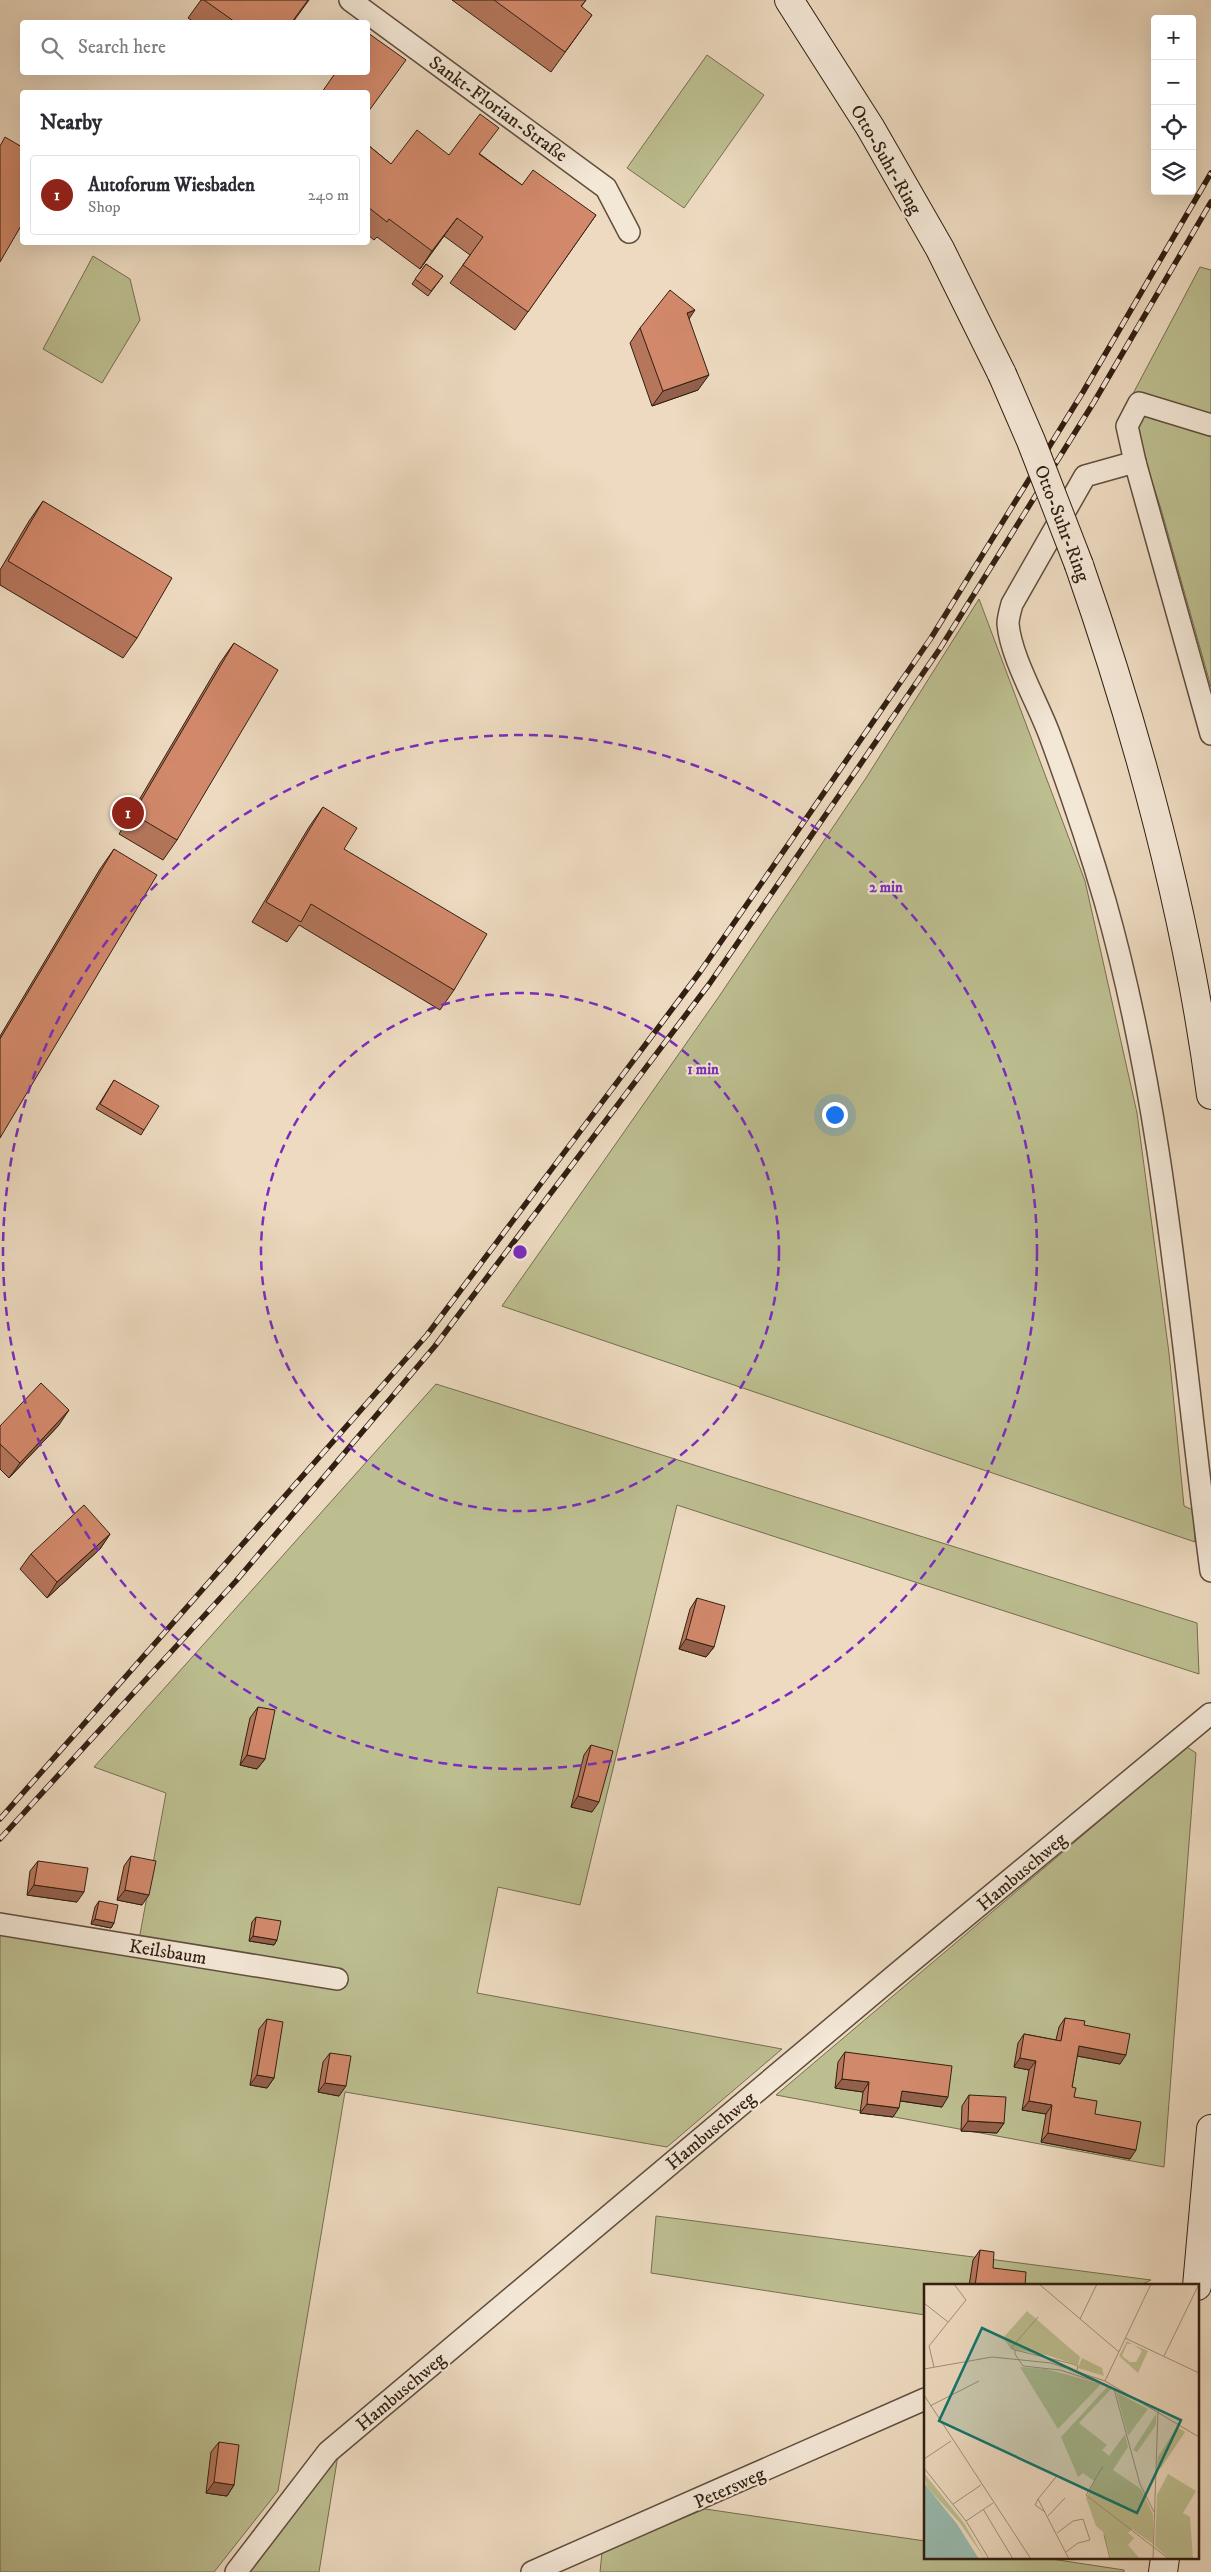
<!DOCTYPE html>
<html lang="en">
<head>
<meta charset="utf-8">
<style>
	:root { --surface:#fff; --page:#f2f2f3; --text:#2b2b33; --muted:#7c7c81; --line:#e1e1e2; --accent:#8f2418 }
	body { margin:0; font-family:"IM FELL DW Pica",serif; background:var(--page); color:var(--text) }
	.controls { position:absolute; right:15px; top:15px; display:grid; overflow:hidden; border-radius:5px; box-shadow:0 5px 20px #0002 }
	.controls button { width:45px; height:45px; display:grid; place-items:center; padding:0; border:0; border-bottom:1px solid var(--line); background:var(--surface); color:var(--text); font:25px sans-serif }
	.you { position:absolute; left:834px; top:1114px; width:18px; height:18px; margin:-12px; border:4px solid #fff; border-radius:50%; background:#1a73e8; box-shadow:0 0 0 8px #1a73e833 }
	.badge { display:grid; place-items:center; width:32px; height:32px; border-radius:50%; background:var(--accent); color:#fff; font-size:16px; font-weight:700 }
	.pin { position:absolute; translate:-50% -50%; border:2px solid #fff; box-shadow:0 1px 5px #0006 }
	.list { margin:0; padding:0; list-style:none }
	h2 { display:flex; justify-content:space-between; align-items:center; height:65px; margin:0; padding:0 20px; font-size:21px }
	h2 small { font-size:16px; font-weight:400; color:var(--muted) }
	.list li { display:grid; grid-template-columns:32px 1fr auto; gap:15px; align-items:center; box-sizing:border-box; height:80px; margin:0 10px 10px; padding:0 10px; border:1px solid var(--line); border-radius:5px }
	.list b { display:block; font-size:19px; white-space:nowrap }
	.list p { margin:0; font-size:16px; white-space:nowrap; color:var(--muted) }
	.list em { font-size:16px; font-style:normal; color:var(--muted) }
	.icon { flex:none; width:28px; height:28px; fill:none; stroke:currentColor; stroke-width:2; stroke-linecap:round; stroke-linejoin:round }
	.map { position:relative; flex:none; width:1211px; height:2572px; overflow:hidden }
	.search { position:absolute; background:var(--surface); box-shadow:0 5px 20px #0002; left:20px; top:20px; width:350px; height:55px; display:flex; align-items:center; gap:12px; box-sizing:border-box; padding:0 18px; border-radius:5px; color:var(--muted); font-size:19px }
	.panel { position:absolute; background:var(--surface); box-shadow:0 5px 20px #0002; left:20px; top:90px; width:350px; height:155px; border-radius:5px }
	.map>svg:first-child { display:block }
	.green { fill:#bcbe90; stroke:#776e50 }
	.lines { fill:none; stroke-linecap:round; stroke-linejoin:round }
	.street-casing { stroke:#614e3d; stroke-width:24 }
	.secondary-casing { stroke:#321f11; stroke-width:30 }
	.street { stroke:#f3e7d6; stroke-width:21 }
	.secondary { stroke:#f3e7d6; stroke-width:28 }
	.rail-casing { stroke:#321f11; stroke-width:5.5 }
	.rail { stroke:#f3e7d6; stroke-width:4; stroke-dasharray:11; stroke-linecap:butt }
	.secondary-bridge-casing { stroke:#321f11; stroke-width:30; stroke-linecap:butt }
	.secondary-bridge { stroke:#f3e7d6; stroke-width:28 }
	.wall { fill:#b5765c; stroke:#321f11 }
	.shaded-wall { fill:#93604b; stroke:#321f11 }
	.building { fill:#d2896b; stroke:#321f11 }
	.ring { fill:none; stroke:#7b2cbf; stroke-width:2.5; stroke-dasharray:9 6 }
	.labels { text-anchor:middle; stroke-width:4.5; stroke-linejoin:round; paint-order:stroke }
	.street-label { font-size:19px; fill:#321f11; stroke:#f3e7d6 }
	.inset-road { fill:none; stroke:#a28f7a; stroke-width:1 }
	.view { fill:#0f766e; fill-opacity:0.15; stroke:#0f766e; stroke-width:2.5 }
	.inset-edge { fill:none; stroke:#321f11; stroke-width:2.5 }
	.centre { fill:#7b2cbf; stroke:#f3e7d6; stroke-width:2.5 }
	.ring-label { font-size:15px; text-anchor:middle; font-weight:bold; fill:#7b2cbf; stroke:#f3e7d6; stroke-width:4.5; stroke-linejoin:round; paint-order:stroke }
</style>
</head>
<body>
<div class="map">
<svg width="1211" height="2572" viewBox="0 0 1211 2572">
	<rect width="100%" height="100%" fill="#eddac0"/>
	<filter id="stains"><feTurbulence type="fractalNoise" baseFrequency=".004" numOctaves="4"/><feColorMatrix values="0 0 0 0 .2 0 0 0 0 .09 0 0 0 0 .02 0 0 0 .5 -.17"/></filter>
	<radialGradient id="worn" r=".72"><stop offset=".6" stop-color="#630" stop-opacity="0"/><stop offset="1" stop-color="#630" stop-opacity=".3"/></radialGradient>
	<g class="green">
		<path d="M 707,55 L 764,95 L 684,208 L 627,168 Z"/>
		<path d="M 93,256 L 130,279 L 140,320 L 102,383 L 43,349 Z"/>
		<path d="M 1200,267 L 1211,270 L 1211,687 L 1161,509 L 1127,405 Z"/>
		<path d="M 979,599 L 1085,881 L 1137,1113 L 1169,1353 L 1184,1506 L 1193,1510 L 1195,1542 L 502,1306 L 718,998 L 866,778 Z"/>
		<path d="M 436,1384 L 1197,1623 L 1199,1674 L 677,1505 L 580,1905 L 498,1887 L 477,1993 L 782,2049 L 667,2147 L 345,2092 L 278,2491 L 214,2572 L 0,2572 L 0,1932 L 136,1956 L 166,1793 L 94,1767 Z"/>
		<path d="M 1187,1747 L 1196,1753 L 1164,2167 L 776,2095 Z"/>
		<path d="M 656,2216 L 1151,2280 L 1139,2286 L 925,2286 L 925,2315 L 651,2273 Z"/>
		<path d="M 338,2455 L 319,2572 L 249,2572 Z"/>
		<path d="M 705,2509 L 925,2541 L 925,2558 L 1045,2558 L 1124,2570 L 1124,2572 L 600,2572 L 602,2552 Z"/>
	</g>
	<g class="lines">
		<g class="street-casing">
			<g id="street">
				<path d="M 350,0 L 606,188 L 629,232"/>
				<path d="M 1135,462 L 1127,426 L 1139,403 L 1211,425"/>
				<path d="M 1211,734 L 1135,462 L 1085,476 L 1012,604 C 1010,611 1008,618 1008,624 C 1011,658 1038,703 1050,736 C 1070,790 1089,846 1105,901 C 1167,1120 1181,1347 1211,1571"/>
				<path d="M 0,1924 L 337,1979"/>
				<path d="M 236,2572 L 328,2452 L 900,1971 L 1210,1714"/>
				<path d="M 532,2572 L 925,2399"/>
			</g>
		</g>
		<g class="secondary-casing">
			<g id="secondary">
				<path d="M 789,0 L 870,127 L 940,249 L 1002,374"/>
				<path d="M 1079,565 C 1139,737 1187,913 1211,1095"/>
				<path d="M 1197,2286 L 1211,2129"/>
				<path d="M 1163,2572 L 1165,2558"/>
			</g>
		</g>
		<use href="#street" class="street"/>
		<use href="#secondary" class="secondary"/>
		<g class="rail-casing">
			<g id="rail">
				<path d="M 0,1819 L 427,1335 L 700,972 L 931,638 L 1083,392 L 1211,173"/>
				<path d="M 0,1839 L 236,1581 L 435,1346 L 710,983 L 941,647 L 1094,402 L 1211,202"/>
			</g>
		</g>
		<use href="#rail" class="rail"/>
		<g class="secondary-bridge-casing">
			<path id="secondary-bridge" d="M 1002,374 L 1031,441 L 1079,565"/>
		</g>
		<use href="#secondary-bridge" class="secondary-bridge"/>
	</g>
	<g class="wall">
		<path d="M 201,0 L 309,0 L 293,22 L 194,22 L 188,18 Z"/>
		<path d="M 452,0 L 586,0 L 581,7 L 592,15 L 551,72 Z"/>
		<path d="M 368,145 L 391,164 L 449,155 L 480,154 L 522,185 L 596,215 L 515,330 L 450,283 L 470,255 L 444,236 L 420,269 L 377,237 L 374,240 L 368,235 Z"/>
		<path d="M 426,264 L 443,276 L 428,296 L 412,284 Z"/>
		<path d="M 689,319 L 698,390 L 652,406 L 630,343 L 640,328 Z"/>
		<path d="M 43,501 L 137,638 L 123,658 L 0,585 L 0,570 L 29,521 Z"/>
		<path d="M 234,643 L 177,840 L 163,860 L 119,834 L 220,663 Z"/>
		<path d="M 323,807 L 344,849 L 454,990 L 440,1010 L 299,925 L 287,942 L 252,922 L 309,827 Z"/>
		<path d="M 114,849 L 0,1138 L 0,1036 L 100,869 Z"/>
		<path d="M 114,1080 L 144,1130 L 141,1135 L 96,1109 Z"/>
		<path d="M 59,1425 L 9,1478 L 0,1469 L 0,1426 Z"/>
		<path d="M 110,1534 L 100,1549 L 47,1598 L 20,1569 L 31,1554 Z"/>
		<path d="M 697,1598 L 714,1647 L 706,1657 L 679,1649 L 690,1609 Z"/>
		<path d="M 258,1707 L 265,1759 L 257,1769 L 240,1765 L 250,1718 Z"/>
		<path d="M 591,1745 L 592,1812 L 571,1807 L 584,1755 Z"/>
		<path d="M 131,1856 L 142,1905 L 117,1900 L 124,1866 Z"/>
		<path d="M 38,1861 L 77,1902 L 27,1895 L 30,1871 Z"/>
		<path d="M 99,1901 L 114,1923 L 111,1928 L 91,1924 L 95,1907 Z"/>
		<path d="M 256,1917 L 277,1940 L 274,1945 L 249,1941 L 252,1922 Z"/>
		<path d="M 1065,2018 L 1084,2025 L 1120,2064 L 1077,2056 L 1072,2087 L 1074,2097 L 1095,2114 L 1130,2159 L 1041,2142 L 1046,2114 L 1022,2110 L 1029,2070 L 1014,2067 L 1018,2043 L 1024,2034 L 1056,2040 L 1059,2027 Z"/>
		<path d="M 267,2019 L 274,2078 L 267,2088 L 250,2085 L 259,2029 Z"/>
		<path d="M 845,2052 L 942,2107 L 900,2101 L 893,2117 L 860,2113 L 863,2092 L 835,2088 L 838,2062 Z"/>
		<path d="M 330,2053 L 339,2096 L 318,2092 L 323,2062 Z"/>
		<path d="M 969,2095 L 1004,2123 L 997,2133 L 961,2131 L 962,2106 Z"/>
		<path d="M 980,2250 L 993,2268 L 1025,2286 L 969,2286 L 973,2260 Z"/>
		<path d="M 219,2442 L 234,2485 L 227,2496 L 206,2493 L 211,2452 Z"/>
	</g>
	<g class="shaded-wall">
		<path d="M 457,218 L 444,236 L 420,269 L 432,251 Z"/>
		<path d="M 695,310 L 685,325 L 687,313 Z"/>
		<path d="M 709,375 L 698,390 L 652,406 L 663,391 Z"/>
		<path d="M 69,1410 L 59,1425 L 9,1478 L 20,1463 Z"/>
		<path d="M 110,1534 L 100,1549 L 47,1598 L 57,1582 Z"/>
		<path d="M 686,1639 L 714,1647 L 706,1657 L 679,1649 Z"/>
		<path d="M 247,1755 L 265,1759 L 257,1769 L 240,1765 Z"/>
		<path d="M 578,1796 L 599,1802 L 592,1812 L 571,1807 Z"/>
		<path d="M 34,1885 L 84,1892 L 77,1902 L 27,1895 Z"/>
		<path d="M 125,1890 L 149,1895 L 142,1905 L 117,1900 Z"/>
		<path d="M 95,1919 L 114,1923 L 111,1928 L 91,1924 Z"/>
		<path d="M 253,1936 L 277,1940 L 274,1945 L 249,1941 Z"/>
		<path d="M 1079,2046 L 1126,2055 L 1120,2064 L 1072,2055 Z"/>
		<path d="M 1020,2058 L 1036,2061 L 1029,2070 L 1014,2067 Z"/>
		<path d="M 257,2075 L 274,2078 L 267,2088 L 250,2085 Z"/>
		<path d="M 842,2079 L 869,2082 L 863,2092 L 835,2088 Z"/>
		<path d="M 325,2083 L 346,2086 L 339,2096 L 318,2092 Z"/>
		<path d="M 902,2091 L 948,2097 L 942,2107 L 895,2100 Z"/>
		<path d="M 1029,2101 L 1052,2105 L 1046,2114 L 1022,2110 Z"/>
		<path d="M 867,2104 L 899,2108 L 893,2117 L 860,2113 Z"/>
		<path d="M 968,2121 L 1004,2123 L 997,2133 L 961,2131 Z"/>
		<path d="M 1048,2133 L 1136,2150 L 1130,2159 L 1041,2142 Z"/>
		<path d="M 214,2482 L 234,2485 L 227,2496 L 206,2493 Z"/>
	</g>
	<g class="building">
		<path d="M 204,0 L 308,0 L 292,22 L 235,22 Z"/>
		<path d="M 494,0 L 586,0 L 581,6 L 592,15 L 565,52 Z"/>
		<path d="M 368,33 L 406,60 L 368,112 L 368,92 L 322,92 L 336,72 L 368,72 Z"/>
		<path d="M 480,114 L 499,128 L 479,154 L 522,185 L 533,170 L 596,215 L 528,312 L 463,265 L 483,237 L 457,218 L 432,251 L 389,219 L 387,222 L 368,207 L 368,145 L 391,164 L 417,130 L 449,155 Z"/>
		<path d="M 5,137 L 22,147 L 22,224 L 0,262 L 0,146 Z"/>
		<path d="M 426,264 L 443,276 L 431,291 L 415,279 Z"/>
		<path d="M 670,290 L 695,310 L 687,313 L 709,375 L 663,391 L 640,328 Z"/>
		<path d="M 43,501 L 172,578 L 137,638 L 8,561 Z"/>
		<path d="M 234,643 L 278,670 L 177,840 L 133,814 Z"/>
		<path d="M 323,807 L 357,828 L 344,849 L 487,934 L 454,990 L 311,904 L 301,922 L 266,902 Z"/>
		<path d="M 114,849 L 157,875 L 0,1138 L 0,1039 Z"/>
		<path d="M 114,1080 L 159,1106 L 144,1130 L 100,1104 Z"/>
		<path d="M 41,1383 L 69,1410 L 20,1463 L 0,1444 L 0,1426 Z"/>
		<path d="M 84,1505 L 110,1534 L 57,1582 L 31,1554 Z"/>
		<path d="M 697,1598 L 725,1606 L 714,1647 L 686,1639 Z"/>
		<path d="M 258,1707 L 275,1710 L 265,1759 L 247,1755 Z"/>
		<path d="M 591,1745 L 613,1751 L 599,1802 L 578,1796 Z"/>
		<path d="M 131,1856 L 156,1861 L 149,1895 L 125,1890 Z"/>
		<path d="M 38,1861 L 88,1868 L 84,1892 L 34,1885 Z"/>
		<path d="M 99,1901 L 118,1905 L 114,1923 L 95,1919 Z"/>
		<path d="M 256,1917 L 281,1921 L 277,1940 L 253,1936 Z"/>
		<path d="M 1065,2018 L 1085,2021 L 1084,2025 L 1130,2034 L 1126,2055 L 1079,2046 L 1072,2087 L 1076,2088 L 1074,2097 L 1097,2101 L 1095,2114 L 1141,2122 L 1136,2150 L 1048,2133 L 1052,2105 L 1029,2101 L 1036,2061 L 1020,2058 L 1024,2034 L 1061,2041 Z"/>
		<path d="M 267,2019 L 283,2022 L 274,2078 L 257,2075 Z"/>
		<path d="M 845,2052 L 952,2066 L 948,2097 L 902,2091 L 899,2108 L 867,2104 L 869,2082 L 842,2079 Z"/>
		<path d="M 330,2053 L 351,2056 L 346,2086 L 325,2083 Z"/>
		<path d="M 969,2095 L 1006,2097 L 1004,2123 L 968,2121 Z"/>
		<path d="M 980,2250 L 994,2252 L 993,2268 L 1026,2272 L 1025,2286 L 975,2286 Z"/>
		<path d="M 219,2442 L 239,2445 L 234,2485 L 214,2482 Z"/>
	</g>
	<g class="ring">
		<circle cx="520" cy="1252" r="259"/>
		<circle cx="520" cy="1252" r="517"/>
	</g>
	<g class="labels">
		<g class="street-label">
			<text transform="translate(499 108) rotate(36)" y="7">Sankt-Florian-Straße</text>
			<text transform="translate(887 159) rotate(60)" y="7">Otto-Suhr-Ring</text>
			<text transform="translate(1063 523) rotate(69)" y="7">Otto-Suhr-Ring</text>
			<text transform="translate(1021 1871) rotate(-40)" y="7">Hambuschweg</text>
			<text transform="translate(168 1951) rotate(9)" y="7">Keilsbaum</text>
			<text transform="translate(710 2130) rotate(-40)" y="7">Hambuschweg</text>
			<text transform="translate(400 2391) rotate(-40)" y="7">Hambuschweg</text>
			<text transform="translate(729 2487) rotate(-24)" y="7">Petersweg</text>
		</g>
	</g>
	<g transform="translate(924 2284)">
		<rect width="275" height="275" fill="#eddac0"/>
		<path d="M 103,27 L 156,73 L 154,81 L 122,71 L 87,65 L 79,54 ZM 203,57 L 208,60 L 203,60 L 198,72 L 206,78 L 212,78 L 218,67 L 210,61 L 224,67 L 214,89 L 195,72 ZM 158,74 L 178,84 L 180,92 L 154,84 ZM 96,83 L 122,85 L 177,100 L 134,145 ZM 183,103 L 187,105 L 155,139 L 183,161 L 178,166 L 185,172 L 201,150 L 204,163 L 189,186 L 217,205 L 229,230 L 229,260 L 208,245 L 204,249 L 210,254 L 204,261 L 216,275 L 187,275 L 179,248 L 172,242 L 162,214 L 170,197 L 159,189 L 154,193 L 137,153 ZM 192,108 L 224,125 L 204,152 ZM 232,130 L 232,141 L 213,168 L 209,166 ZM 253,143 L 261,148 L 237,184 L 233,182 L 234,173 ZM 0,189 L 40,239 L 61,275 L 36,239 L 3,203 ZM 244,190 L 272,207 L 259,229 L 266,233 L 269,275 L 246,275 L 231,262 L 233,211 Z" fill="#bcbe90"/>
		<path d="M 0,199 L 33,240 L 55,275 L 0,275 Z" fill="#99bbb0"/>
		<path class="inset-road" d="M 115,0 L 195,68M 0,19 L 24,38M 156,35 L 173,0M 201,54 L 275,89M 91,66 L 87,64 L 114,33M 240,72 L 275,0M 10,83 L 5,62 L 42,16 L 30,0M 0,85 L 68,73 L 127,79 L 181,97 L 275,153M 153,86 L 154,82 L 149,80 L 91,66 L 91,70 L 99,82 L 136,86 L 183,101M 181,97 L 227,0M 190,105 L 216,200 L 230,228M 0,111 L 107,275M 6,122 L 55,97M 0,175 L 27,157M 179,182 L 162,211 L 245,275M 0,184 L 42,237 L 65,275M 132,193 L 114,215 L 145,275M 114,215 L 111,221 L 121,228M 29,220 L 57,201M 59,225 L 89,275M 124,232 L 141,214M 42,237 L 69,219M 133,249 L 149,237 L 159,235 L 166,256 L 154,259 L 142,268M 180,251 L 186,275M 229,275 L 234,127"/>
		<path class="view" d="M 58,44 L 257,136 L 213,229 L 15,137 Z"/>
		<rect width="275" height="275" class="inset-edge"/>
	</g>
	<circle cx="520" cy="1252" r="8" class="centre"/>
	<g class="ring-label">
		<text x="886" y="892">2 min</text>
		<text x="703" y="1074">1 min</text>
	</g>
	<rect width="100%" height="100%" filter="url(#stains)"/>
	<rect width="100%" height="100%" fill="url(#worn)"/>
</svg>
<div class="controls">
<button>+</button>
<button>−</button>
<button><svg class="icon" aria-label="locate" viewBox="0 0 24 24"><circle cx="12" cy="12" r="6"/><path d="M12 2v4M12 18v4M2 12h4M18 12h4"/></svg></button>
<button><svg class="icon" aria-label="layers" viewBox="0 0 24 24"><path d="M12 4l9 5-9 5-9-5zM3 14l9 5 9-5"/></svg></button>
</div>
<div class="you"></div>
<div class="pin badge" style="left:128px;top:813px">1</div>
<div class="search"><svg class="icon" aria-label="search" viewBox="0 0 24 24"><circle cx="10" cy="10" r="6"/><path d="M15 15l6 6"/></svg>Search here</div>
<section class="panel">
<h2>Nearby<small></small></h2>
<ul class="list">
<li><span class="badge">1</span><div><b>Autoforum Wiesbaden</b><p>Shop</p></div><em>240 m</em></li>
</ul>
</section>
</div>
</body>
</html>
